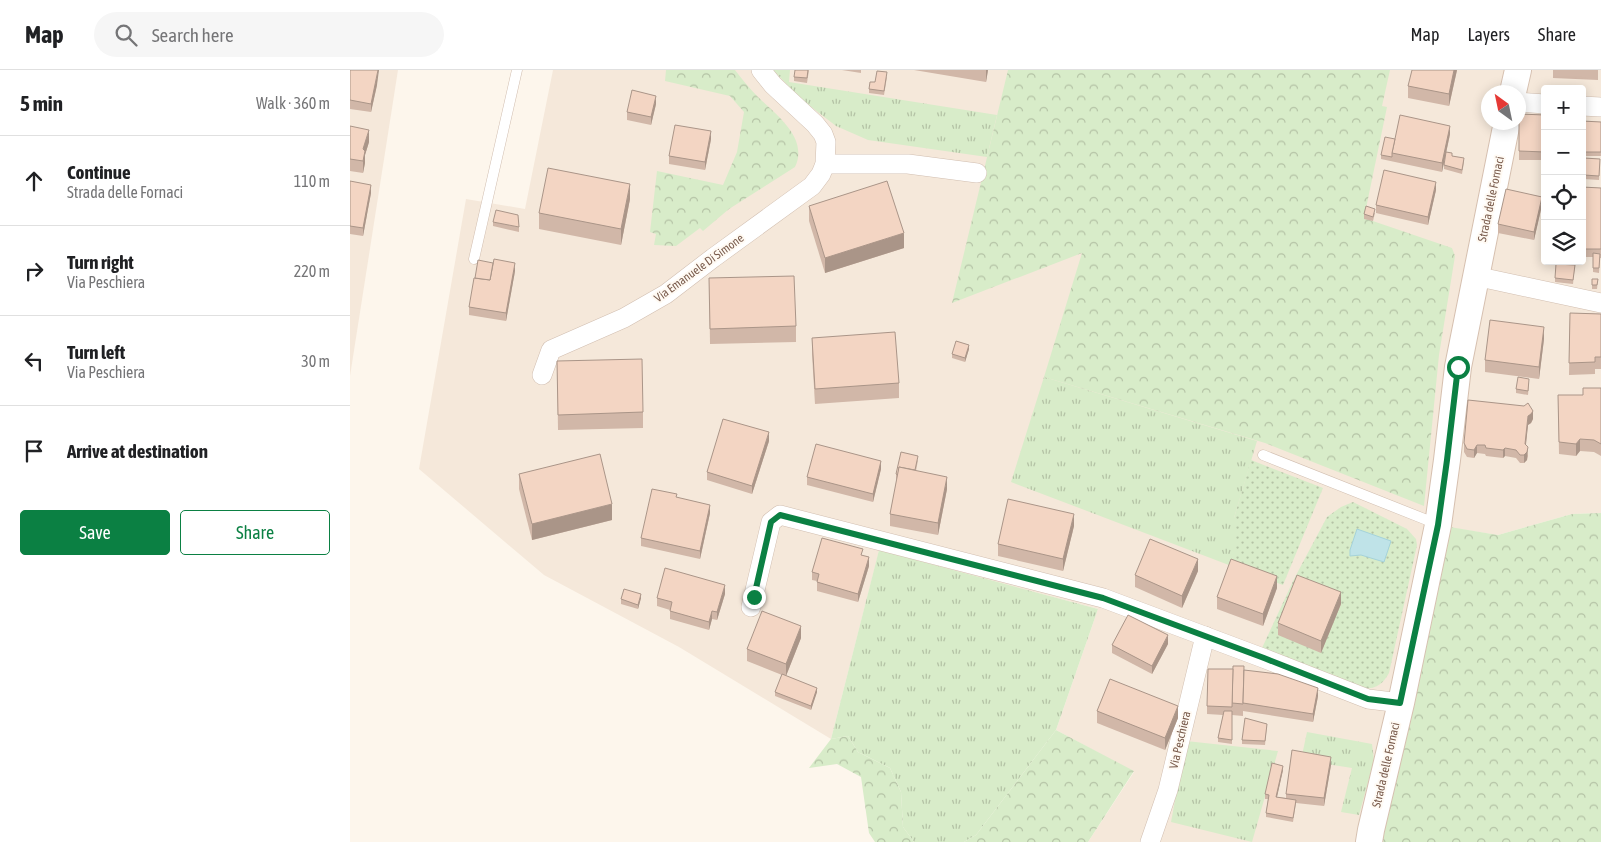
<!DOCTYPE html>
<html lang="en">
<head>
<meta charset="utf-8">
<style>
	:root { --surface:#fff; --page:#f6f6f6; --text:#202124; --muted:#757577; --line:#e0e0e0; --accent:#0b8043 }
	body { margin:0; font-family:"Asap Condensed",sans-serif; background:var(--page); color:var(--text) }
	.controls { position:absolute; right:15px; top:15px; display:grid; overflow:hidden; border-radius:5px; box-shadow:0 2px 12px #0003 }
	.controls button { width:45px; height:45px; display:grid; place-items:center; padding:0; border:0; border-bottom:1px solid var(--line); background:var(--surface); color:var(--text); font:25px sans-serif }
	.compass { position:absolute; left:1131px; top:15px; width:45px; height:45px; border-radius:50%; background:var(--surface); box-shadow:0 2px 12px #0003; rotate:327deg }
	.stop { position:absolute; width:15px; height:15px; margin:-11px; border:4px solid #0b8043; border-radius:50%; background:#fff }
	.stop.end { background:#0b8043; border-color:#fff; box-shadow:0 1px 5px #0008 }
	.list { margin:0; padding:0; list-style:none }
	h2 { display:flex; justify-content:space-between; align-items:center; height:65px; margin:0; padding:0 20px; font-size:21px }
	h2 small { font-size:16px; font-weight:400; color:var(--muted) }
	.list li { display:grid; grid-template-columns:32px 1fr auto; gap:15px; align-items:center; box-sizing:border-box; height:90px; padding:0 20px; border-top:1px solid var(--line) }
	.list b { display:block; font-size:19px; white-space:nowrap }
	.list p { margin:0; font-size:16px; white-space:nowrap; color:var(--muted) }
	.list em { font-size:16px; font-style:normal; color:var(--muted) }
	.actions { display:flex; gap:10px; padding:15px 20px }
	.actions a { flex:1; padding:11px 0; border:1px solid var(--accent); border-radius:5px; text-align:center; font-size:18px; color:var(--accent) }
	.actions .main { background:var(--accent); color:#fff }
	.icon { flex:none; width:28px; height:28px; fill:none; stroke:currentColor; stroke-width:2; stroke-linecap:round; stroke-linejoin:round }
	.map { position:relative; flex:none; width:1251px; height:772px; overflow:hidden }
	header { display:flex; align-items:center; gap:30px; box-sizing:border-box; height:70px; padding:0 25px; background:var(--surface); border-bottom:1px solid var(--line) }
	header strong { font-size:24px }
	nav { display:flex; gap:28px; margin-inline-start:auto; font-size:18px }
	.search { width:350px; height:45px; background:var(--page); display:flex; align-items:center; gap:12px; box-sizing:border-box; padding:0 18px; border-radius:28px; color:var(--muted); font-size:19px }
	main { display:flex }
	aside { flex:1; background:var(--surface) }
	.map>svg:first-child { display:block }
	.residential { fill:#f5e8da; fill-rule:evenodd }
	.grass { fill:url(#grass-tufts) }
	.forest { fill:url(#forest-crowns) }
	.garden { fill:url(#garden-dots) }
	.water { fill:#bfe3e8; stroke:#a5d3da }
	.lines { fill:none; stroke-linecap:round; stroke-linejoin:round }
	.lane-casing { stroke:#d1beb0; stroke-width:11 }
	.street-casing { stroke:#d1beb0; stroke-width:20 }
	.secondary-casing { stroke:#d6c0b0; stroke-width:28 }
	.lane { stroke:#fff; stroke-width:10 }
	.street { stroke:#fff; stroke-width:19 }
	.secondary { stroke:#fff; stroke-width:26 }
	.wall { fill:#d1b7a8 }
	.shaded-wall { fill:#aa9588 }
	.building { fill:#f3d5c3; stroke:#aa9588 }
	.route { stroke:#0b8043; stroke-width:6 }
	.labels { text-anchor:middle; stroke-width:4; stroke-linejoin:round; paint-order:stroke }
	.street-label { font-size:12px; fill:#7a5c4d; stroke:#fffaf3 }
</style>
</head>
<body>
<header>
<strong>Map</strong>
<div class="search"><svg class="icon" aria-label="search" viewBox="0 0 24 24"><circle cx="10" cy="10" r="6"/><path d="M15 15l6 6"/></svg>Search here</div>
<nav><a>Map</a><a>Layers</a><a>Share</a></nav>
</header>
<main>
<aside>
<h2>5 min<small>Walk · 360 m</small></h2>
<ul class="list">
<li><svg class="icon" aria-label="ahead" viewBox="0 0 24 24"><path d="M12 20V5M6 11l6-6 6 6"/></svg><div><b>Continue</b><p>Strada delle Fornaci</p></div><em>110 m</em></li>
<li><svg class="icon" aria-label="right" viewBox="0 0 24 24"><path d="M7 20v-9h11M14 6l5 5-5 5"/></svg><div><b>Turn right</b><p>Via Peschiera</p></div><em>220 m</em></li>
<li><svg class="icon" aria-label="left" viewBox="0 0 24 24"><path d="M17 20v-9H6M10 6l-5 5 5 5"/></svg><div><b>Turn left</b><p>Via Peschiera</p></div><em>30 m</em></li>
<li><svg class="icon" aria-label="arrive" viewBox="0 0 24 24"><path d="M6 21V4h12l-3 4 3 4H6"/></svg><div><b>Arrive at destination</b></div></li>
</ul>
<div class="actions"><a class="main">Save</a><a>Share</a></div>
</aside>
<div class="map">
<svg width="1251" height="772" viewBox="0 0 1251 772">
	<defs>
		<pattern id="grass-tufts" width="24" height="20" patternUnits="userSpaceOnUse" patternTransform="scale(1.25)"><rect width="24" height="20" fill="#d8ecc9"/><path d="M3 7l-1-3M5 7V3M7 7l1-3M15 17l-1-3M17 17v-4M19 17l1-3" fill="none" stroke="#b4c2a5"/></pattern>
		<pattern id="forest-crowns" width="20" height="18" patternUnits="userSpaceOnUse" patternTransform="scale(1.25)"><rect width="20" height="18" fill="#d8ecc9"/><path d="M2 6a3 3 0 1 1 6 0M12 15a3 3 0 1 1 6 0" fill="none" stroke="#b4c2a5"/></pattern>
		<pattern id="garden-dots" width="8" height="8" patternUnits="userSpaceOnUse" patternTransform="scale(1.25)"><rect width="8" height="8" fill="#d8ecc9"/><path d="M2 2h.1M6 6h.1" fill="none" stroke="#b4c2a5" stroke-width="1.8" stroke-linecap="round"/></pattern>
	</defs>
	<rect width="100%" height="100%" fill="#fdf6ec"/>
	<g class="residential">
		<path d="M 0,0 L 48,0 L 0,306 Z"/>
		<path d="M 203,0 L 1251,0 L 1251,443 L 1222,444 L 1148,465 L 1096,457 L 1020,772 L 738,772 L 784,702 L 706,660 L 748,539 L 529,481 L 481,669 L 329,577 L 194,505 L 69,399 L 116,129 L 175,139 ZM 1195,19 L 1232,19 L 1232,191 L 1195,191 ZM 1138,22 L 1168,22 L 1168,52 L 1138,52 Z"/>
	</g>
	<g class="grass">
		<path d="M 423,0 L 440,0 L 439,12 L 647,45 L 637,87 L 518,70 L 486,56 L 451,29 Z"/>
		<path d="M 694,307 L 907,371 L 884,448 L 884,497 L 661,412 Z"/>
		<path d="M 529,480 L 748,539 L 706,660 L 626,765 L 614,772 L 564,772 L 553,757 L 551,722 L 540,698 L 508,682 L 498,666 L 481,669 Z"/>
		<path d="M 957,662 L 1022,674 L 1024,690 L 1009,745 L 991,742 L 1002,698 L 951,690 Z"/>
		<path d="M 836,671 L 928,681 L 902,772 L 821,752 Z"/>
	</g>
	<g class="forest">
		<path d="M 316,0 L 385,0 C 392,9 400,19 408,27 C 426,45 459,68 445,97 L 379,139 L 353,161 L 350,158 L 326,176 L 304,175 L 306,164 L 300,162 L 307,101 L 373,115 L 387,82 L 394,42 L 380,26 L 315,11 Z"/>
		<path d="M 658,0 L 1040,0 L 1032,36 L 1037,37 L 1014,148 L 1102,178 L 1105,186 L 1089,285 L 1074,436 L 915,373 L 694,307 L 732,183 L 602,233 Z"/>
		<path d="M 1251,443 L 1251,772 L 1031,772 L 1088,455 L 1148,465 L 1222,444 Z"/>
		<path d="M 706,660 L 784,701 L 738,772 L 614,772 L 626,765 Z"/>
		<path d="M 498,666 L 508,682 L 540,698 L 551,722 L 553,757 L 564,772 L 525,772 L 519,763 L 511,707 L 487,694 L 459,698 L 481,669 Z"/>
	</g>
	<g class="garden">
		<path d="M 901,390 L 973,418 L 933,515 L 884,497 L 884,448 Z"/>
		<path d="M 1003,432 L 1057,459 L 1066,469 L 1067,475 L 1039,603 C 1031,617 1024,619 1008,619 L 912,578 L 944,509 L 977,447 L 991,437 Z"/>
	</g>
	<path class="water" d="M 1007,459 L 1041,471 L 1034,492 L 1011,485 L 1000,486 L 1000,480 Z"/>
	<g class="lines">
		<g class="lane-casing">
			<g id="lane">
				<path d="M 124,189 L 167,0"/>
				<path d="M 913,385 L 1087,454"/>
			</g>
		</g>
		<g class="street-casing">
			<g id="street">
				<path d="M 1168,32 L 1195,34"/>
				<path d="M 1232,36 L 1251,37"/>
				<path d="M 475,94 L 558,94 L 627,103"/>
				<path d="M 1125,206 L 1251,233"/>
				<path d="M 192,305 L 201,280 L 274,248 L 316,224 L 363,188 L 462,116 L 471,104 L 475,94 L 476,72 L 473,64 L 465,54 L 423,15 L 411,0"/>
				<path d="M 401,537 L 421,452 L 430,445 L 753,528 L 913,588 L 1018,629 L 1051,633"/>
				<path d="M 800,772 L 818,720 L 855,566"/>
			</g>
		</g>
		<g class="secondary-casing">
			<g id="secondary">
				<path d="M 1163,22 L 1168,0"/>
				<path d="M 1019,772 L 1021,760 L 1051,633 L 1088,455 L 1097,390 L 1108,297 L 1157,52"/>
			</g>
		</g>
		<use href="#lane" class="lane"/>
		<use href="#street" class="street"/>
		<use href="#secondary" class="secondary"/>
	</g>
	<g class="wall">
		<path d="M 0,0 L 27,15 L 21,42 L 0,39 Z"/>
		<path d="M 459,0 L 457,13 L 444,11 L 444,7 Z"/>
		<path d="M 492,0 L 511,0 L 511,3 Z"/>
		<path d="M 564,0 L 638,0 L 636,12 Z"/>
		<path d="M 1107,0 L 1099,36 L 1058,28 L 1058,16 Z"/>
		<path d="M 1203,0 L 1248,0 L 1248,10 L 1203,8 Z"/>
		<path d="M 537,7 L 534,25 L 519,23 L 519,19 L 525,12 Z"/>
		<path d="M 306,34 L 301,55 L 277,50 L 277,42 Z"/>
		<path d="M 1169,44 L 1195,45 L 1195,90 L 1169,90 Z"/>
		<path d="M 1232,51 L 1251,52 L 1251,86 L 1232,86 Z"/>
		<path d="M 0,56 L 19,72 L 15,85 L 15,93 L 13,103 L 0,101 Z"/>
		<path d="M 1100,64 L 1092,102 L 1031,89 L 1031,85 L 1045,69 Z"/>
		<path d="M 361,69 L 355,100 L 319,94 L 319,86 Z"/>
		<path d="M 1102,86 L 1114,92 L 1112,104 L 1094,99 L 1094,95 Z"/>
		<path d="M 1234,88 L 1250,89 L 1249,110 L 1234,109 Z"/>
		<path d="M 0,111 L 21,123 L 13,166 L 0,164 Z"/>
		<path d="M 1232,117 L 1251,118 L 1251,188 L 1250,188 L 1249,203 L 1243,202 L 1243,187 L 1232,187 Z"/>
		<path d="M 1086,120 L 1078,155 L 1026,143 L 1026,135 Z"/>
		<path d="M 280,129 L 271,175 L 189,159 L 189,143 Z"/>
		<path d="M 1192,135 L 1184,170 L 1148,163 L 1148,154 Z"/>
		<path d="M 459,136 L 554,178 L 475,203 L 459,151 Z"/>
		<path d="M 1025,143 L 1023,151 L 1014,149 L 1014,144 Z"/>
		<path d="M 143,152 L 169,157 L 169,162 L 143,156 Z"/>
		<path d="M 1225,195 L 1223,214 L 1205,212 L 1205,208 Z"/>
		<path d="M 165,201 L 156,251 L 119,245 L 119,237 Z"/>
		<path d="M 359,208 L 446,256 L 446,272 L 360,274 Z"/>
		<path d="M 1242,209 L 1248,209 L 1247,219 L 1242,219 Z"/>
		<path d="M 1220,243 L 1251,244 L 1251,299 L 1245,299 L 1245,304 L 1219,305 Z"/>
		<path d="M 462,268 L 549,313 L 549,328 L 465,334 L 462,284 Z"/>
		<path d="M 1194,269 L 1189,309 L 1135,302 L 1135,290 Z"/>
		<path d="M 619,279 L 615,292 L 602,288 L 602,284 Z"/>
		<path d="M 207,291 L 293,342 L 293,358 L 208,360 Z"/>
		<path d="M 1179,313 L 1178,325 L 1166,323 L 1166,319 Z"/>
		<path d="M 1251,318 L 1251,386 L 1244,382 L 1230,381 L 1226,386 L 1209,384 L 1208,325 L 1233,325 Z"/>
		<path d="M 1183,349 L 1181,353 L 1178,355 L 1176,375 L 1178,386 L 1177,390 L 1174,393 L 1170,393 L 1166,388 L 1155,386 L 1153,388 L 1136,386 L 1135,384 L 1127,383 L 1124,388 L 1117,387 L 1114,382 L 1114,373 Z"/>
		<path d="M 419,371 L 402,424 L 357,410 L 357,402 Z"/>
		<path d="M 568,390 L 566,401 L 597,419 L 588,465 L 540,456 L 540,444 L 547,409 L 546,409 L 546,404 Z"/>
		<path d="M 531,399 L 523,432 L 457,415 L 457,407 Z"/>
		<path d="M 169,404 L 262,450 L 182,470 L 169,419 Z"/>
		<path d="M 360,443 L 350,489 L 291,476 L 291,468 Z"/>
		<path d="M 724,456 L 713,501 L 648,486 L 648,474 Z"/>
		<path d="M 513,486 L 519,496 L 508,532 L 467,521 L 467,511 L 462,510 L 462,502 Z"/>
		<path d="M 848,501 L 832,538 L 785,517 L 785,505 Z"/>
		<path d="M 927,518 L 913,556 L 867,539 L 867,527 Z"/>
		<path d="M 375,524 L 367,550 L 362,549 L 359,560 L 320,549 L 320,540 L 307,536 L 307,528 Z"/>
		<path d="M 291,528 L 288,539 L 271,534 L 271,529 Z"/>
		<path d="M 991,534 L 971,583 L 928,565 L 928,553 Z"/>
		<path d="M 451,568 L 436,606 L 467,622 L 461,640 L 425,626 L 425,622 L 432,605 L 397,591 L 397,579 Z"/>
		<path d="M 818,574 L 802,604 L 762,583 L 762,575 Z"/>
		<path d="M 894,600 L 968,626 L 963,652 L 893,641 L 893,638 L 893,646 L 882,645 L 882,674 L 868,672 L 868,668 L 873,645 L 857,644 L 857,636 Z"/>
		<path d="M 747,641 L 828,648 L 815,680 L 747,653 Z"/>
		<path d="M 917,654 L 915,675 L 892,674 L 892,670 Z"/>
		<path d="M 981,695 L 974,736 L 946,733 L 943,752 L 916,747 L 916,743 L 918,729 L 915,729 L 915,724 L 933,700 L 927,727 L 936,728 L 936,724 Z"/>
	</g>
	<g class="shaded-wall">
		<path d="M 28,0 L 29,0 L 27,15 L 21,42 L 21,34 Z"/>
		<path d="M 636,0 L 638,0 L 636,12 Z"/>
		<path d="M 1104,0 L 1107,0 L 1099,36 L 1099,24 Z"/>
		<path d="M 306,26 L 306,34 L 301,55 L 301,47 Z"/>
		<path d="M 1100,56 L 1100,64 L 1092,102 L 1092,93 Z"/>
		<path d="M 19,60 L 19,72 L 15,85 L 15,93 L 13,103 L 13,79 Z"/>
		<path d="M 361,61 L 361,69 L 355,100 L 355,92 Z"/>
		<path d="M 1086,112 L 1086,120 L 1078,155 L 1078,147 Z"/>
		<path d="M 280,114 L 280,129 L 271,175 L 271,159 Z"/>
		<path d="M 21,115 L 21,123 L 13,166 L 13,158 Z"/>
		<path d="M 1192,127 L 1192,135 L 1184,170 L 1184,162 Z"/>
		<path d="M 554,163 L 554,178 L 475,203 L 475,188 Z"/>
		<path d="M 165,193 L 165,201 L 156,251 L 156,243 Z"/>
		<path d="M 1194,257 L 1194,269 L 1189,309 L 1189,297 Z"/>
		<path d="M 619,275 L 619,279 L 615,292 L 615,288 Z"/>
		<path d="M 1183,341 L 1183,349 L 1181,353 L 1178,355 L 1175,382 L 1175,374 L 1178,346 Z"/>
		<path d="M 419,362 L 419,371 L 402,424 L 402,416 Z"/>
		<path d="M 1230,369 L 1230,381 L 1226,386 L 1226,374 Z"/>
		<path d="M 1127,375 L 1127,383 L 1124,388 L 1124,380 Z"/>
		<path d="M 1178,377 L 1177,390 L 1174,393 L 1174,385 Z"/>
		<path d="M 1155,378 L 1155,386 L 1153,388 L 1153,380 Z"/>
		<path d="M 531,391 L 531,399 L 523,432 L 523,424 Z"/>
		<path d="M 597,407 L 597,419 L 588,465 L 588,453 Z"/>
		<path d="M 262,434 L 262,450 L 182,470 L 182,454 Z"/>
		<path d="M 360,435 L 360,443 L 350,489 L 350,481 Z"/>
		<path d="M 724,444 L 724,456 L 713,501 L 713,489 Z"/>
		<path d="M 519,487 L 519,496 L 508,532 L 508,524 Z"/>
		<path d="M 848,489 L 848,501 L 832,538 L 832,526 Z"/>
		<path d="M 927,506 L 927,518 L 913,556 L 913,544 Z"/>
		<path d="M 375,515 L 375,524 L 367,550 L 367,542 Z"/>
		<path d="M 991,522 L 991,534 L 971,583 L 971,571 Z"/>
		<path d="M 291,524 L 291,528 L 288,539 L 288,535 Z"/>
		<path d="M 362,541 L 362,549 L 359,560 L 359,552 Z"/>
		<path d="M 451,556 L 451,568 L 436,606 L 436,594 Z"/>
		<path d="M 818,565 L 818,574 L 802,604 L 802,596 Z"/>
		<path d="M 467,618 L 467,622 L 461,640 L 461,636 Z"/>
		<path d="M 968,618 L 968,626 L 963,652 L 963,644 Z"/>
		<path d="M 828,636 L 828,648 L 815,680 L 815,668 Z"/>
		<path d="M 981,687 L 981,695 L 974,736 L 974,728 Z"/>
		<path d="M 933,696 L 933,700 L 926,731 L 926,727 Z"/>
	</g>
	<g class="building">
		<path d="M 0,0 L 28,0 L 21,34 L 0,30 Z"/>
		<path d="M 445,0 L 458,0 L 457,8 L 444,7 Z"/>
		<path d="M 1062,0 L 1104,0 L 1099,24 L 1058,16 Z"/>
		<path d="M 527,1 L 537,2 L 534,21 L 519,19 L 520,12 L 525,12 Z"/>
		<path d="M 282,20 L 306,26 L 301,47 L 277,42 Z"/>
		<path d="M 1169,44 L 1195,45 L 1195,82 L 1169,81 Z"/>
		<path d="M 1050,45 L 1100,56 L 1092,93 L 1042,83 Z"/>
		<path d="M 1232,51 L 1251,52 L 1251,82 L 1232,82 Z"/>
		<path d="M 325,55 L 361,61 L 355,92 L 319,86 Z"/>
		<path d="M 0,56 L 19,60 L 13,79 L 15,81 L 13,91 L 0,89 Z"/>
		<path d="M 1035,67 L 1045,69 L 1042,83 L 1042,87 L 1031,85 Z"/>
		<path d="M 1096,82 L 1102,83 L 1102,86 L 1114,88 L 1112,100 L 1094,95 Z"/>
		<path d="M 1234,88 L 1250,89 L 1249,106 L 1234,105 Z"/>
		<path d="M 198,98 L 280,114 L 271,159 L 189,143 Z"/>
		<path d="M 1034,100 L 1086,112 L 1078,147 L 1026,135 Z"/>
		<path d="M 0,111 L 21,115 L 13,158 L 0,156 Z"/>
		<path d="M 537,111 L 554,163 L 475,188 L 459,136 Z"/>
		<path d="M 1232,117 L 1251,118 L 1251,179 L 1232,179 Z"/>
		<path d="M 1156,119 L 1192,127 L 1184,162 L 1148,154 Z"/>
		<path d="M 1016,136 L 1025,139 L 1023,147 L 1014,144 Z"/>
		<path d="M 146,140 L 168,145 L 169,157 L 143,152 Z"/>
		<path d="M 1243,183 L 1250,184 L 1249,198 L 1243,198 Z"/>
		<path d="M 144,189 L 165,193 L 156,243 L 119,237 L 124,208 L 140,210 Z"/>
		<path d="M 128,190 L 143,193 L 140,210 L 125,208 Z"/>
		<path d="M 1206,194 L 1225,195 L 1223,210 L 1205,208 Z"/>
		<path d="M 444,206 L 446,256 L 360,259 L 359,208 Z"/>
		<path d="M 1242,209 L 1248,209 L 1247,215 L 1242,215 Z"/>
		<path d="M 1220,243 L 1251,244 L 1251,287 L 1245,287 L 1245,292 L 1219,293 Z"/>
		<path d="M 1140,250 L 1194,257 L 1189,297 L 1135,290 Z"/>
		<path d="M 545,262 L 549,313 L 465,319 L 462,268 Z"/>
		<path d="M 606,271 L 619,275 L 615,288 L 602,284 Z"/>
		<path d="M 292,289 L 293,342 L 208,345 L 207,291 Z"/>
		<path d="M 1168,307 L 1179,309 L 1178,321 L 1166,319 Z"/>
		<path d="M 1233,318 L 1251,318 L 1251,374 L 1244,370 L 1230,369 L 1226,374 L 1209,372 L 1208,325 L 1233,325 Z"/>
		<path d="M 1118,330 L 1174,336 L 1178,333 L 1183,341 L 1181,344 L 1178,346 L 1175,374 L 1178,377 L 1177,382 L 1174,385 L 1170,385 L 1166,380 L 1155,378 L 1153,380 L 1136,378 L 1135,375 L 1127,375 L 1124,380 L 1117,379 L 1114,373 Z"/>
		<path d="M 373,349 L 419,362 L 402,416 L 357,402 Z"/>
		<path d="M 466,374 L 531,391 L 523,424 L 457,407 Z"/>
		<path d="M 551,382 L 568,386 L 565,400 L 549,397 L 548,405 L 546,404 Z"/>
		<path d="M 250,384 L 262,434 L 182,454 L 169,404 Z"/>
		<path d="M 549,397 L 597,407 L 588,453 L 540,444 Z"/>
		<path d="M 302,419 L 327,424 L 326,427 L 360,435 L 350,481 L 291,468 Z"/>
		<path d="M 658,429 L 724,444 L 713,489 L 648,474 Z"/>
		<path d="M 472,468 L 513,479 L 511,485 L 519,487 L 508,524 L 467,512 L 469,504 L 462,502 Z"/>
		<path d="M 800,469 L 848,489 L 832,526 L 785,505 Z"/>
		<path d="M 881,489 L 927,506 L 913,544 L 867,527 Z"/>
		<path d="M 315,498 L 375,515 L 367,542 L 362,541 L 359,552 L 320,541 L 322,532 L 307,528 Z"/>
		<path d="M 947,505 L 991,522 L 971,571 L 928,553 Z"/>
		<path d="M 274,519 L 291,524 L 288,535 L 271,529 Z"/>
		<path d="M 412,541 L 451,556 L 436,594 L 397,579 Z"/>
		<path d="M 778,545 L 818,565 L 802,596 L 762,575 Z"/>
		<path d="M 883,596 L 894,596 L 893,634 L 882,633 Z"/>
		<path d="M 858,599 L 883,599 L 882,637 L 857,636 Z"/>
		<path d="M 894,600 L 928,604 L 968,618 L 963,644 L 893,633 Z"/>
		<path d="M 432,604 L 467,618 L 461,636 L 425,622 Z"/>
		<path d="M 760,609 L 828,636 L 815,668 L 747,641 Z"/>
		<path d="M 874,641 L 882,641 L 882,670 L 868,668 Z"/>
		<path d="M 895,648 L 917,654 L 915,671 L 892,670 Z"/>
		<path d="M 942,680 L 981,687 L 974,728 L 936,724 Z"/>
		<path d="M 922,693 L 933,696 L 926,727 L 946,730 L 943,748 L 916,743 L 919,725 L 915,724 Z"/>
	</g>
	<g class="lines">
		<path class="route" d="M 404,527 L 421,452 L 430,445 L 753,528 L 914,588 L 1018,629 L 1050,633 L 1088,455 L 1097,390 L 1108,297"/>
	</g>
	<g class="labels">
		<g class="street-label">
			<text transform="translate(1141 129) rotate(-78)" y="4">Strada delle Fornaci</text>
			<text transform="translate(349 198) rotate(-36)" y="4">Via Emanuele Di Simone</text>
			<text transform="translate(830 670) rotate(-77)" y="4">Via Peschiera</text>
			<text transform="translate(1036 695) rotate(-77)" y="4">Strada delle Fornaci</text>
		</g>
	</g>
</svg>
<div class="controls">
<button>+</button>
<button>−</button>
<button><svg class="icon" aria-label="locate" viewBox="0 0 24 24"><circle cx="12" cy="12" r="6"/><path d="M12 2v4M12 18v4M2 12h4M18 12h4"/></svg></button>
<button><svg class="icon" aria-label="layers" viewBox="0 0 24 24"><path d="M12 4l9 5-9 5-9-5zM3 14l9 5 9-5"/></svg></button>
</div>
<svg class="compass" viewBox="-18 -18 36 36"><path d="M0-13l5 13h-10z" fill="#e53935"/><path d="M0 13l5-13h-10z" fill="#757577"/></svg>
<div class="stop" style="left:1108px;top:297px"></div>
<div class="stop end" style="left:404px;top:527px"></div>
</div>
</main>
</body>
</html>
